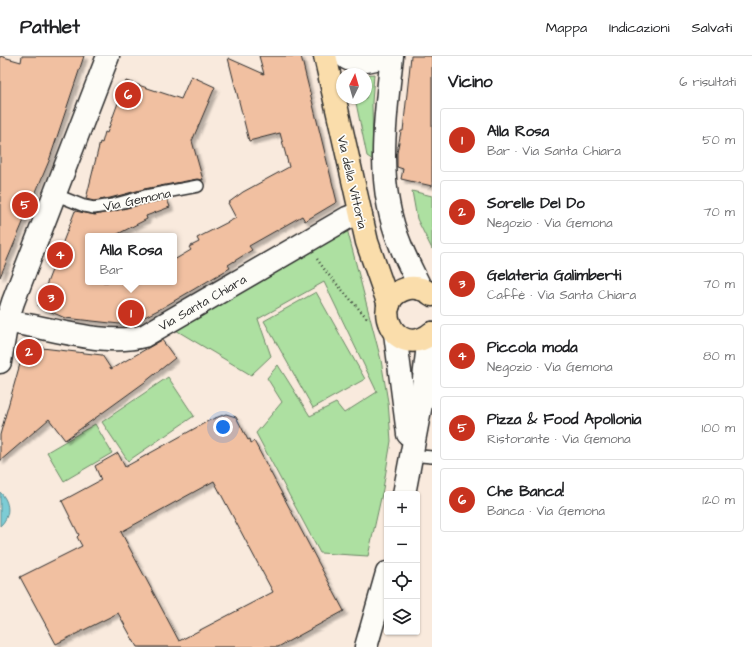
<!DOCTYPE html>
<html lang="it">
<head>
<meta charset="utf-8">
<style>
	:root { --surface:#fff; --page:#f6f6f6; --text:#202124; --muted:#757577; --line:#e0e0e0; --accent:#c8321e }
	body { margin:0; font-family:"Architects Daughter",sans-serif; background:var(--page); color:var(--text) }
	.controls { position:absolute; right:12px; bottom:12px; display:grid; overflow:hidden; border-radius:4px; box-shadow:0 1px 3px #0004 }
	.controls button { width:36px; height:36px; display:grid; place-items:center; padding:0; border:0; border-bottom:1px solid var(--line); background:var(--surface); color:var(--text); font:20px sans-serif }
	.compass { position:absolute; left:336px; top:12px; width:36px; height:36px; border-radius:50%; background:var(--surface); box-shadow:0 1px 3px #0004; rotate:5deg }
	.you { position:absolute; left:223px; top:371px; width:14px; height:14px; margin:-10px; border:3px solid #fff; border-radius:50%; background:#1a73e8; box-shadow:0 0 0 6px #1a73e833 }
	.badge { display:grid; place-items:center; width:26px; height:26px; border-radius:50%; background:var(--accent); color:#fff; font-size:13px; font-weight:700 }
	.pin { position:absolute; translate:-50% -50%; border:2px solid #fff; box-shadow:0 1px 4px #0006 }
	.popup { position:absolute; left:85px; top:177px; width:92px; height:52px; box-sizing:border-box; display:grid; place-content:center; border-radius:4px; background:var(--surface); filter:drop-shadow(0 1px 3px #0005); font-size:13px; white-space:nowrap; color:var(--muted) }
	.popup b { font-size:15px; color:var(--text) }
	.popup::after { content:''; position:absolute; left:50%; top:100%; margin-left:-8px; border:8px solid transparent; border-top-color:var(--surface) }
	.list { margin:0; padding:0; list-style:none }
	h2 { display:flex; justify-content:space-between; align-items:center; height:52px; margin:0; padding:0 16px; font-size:17px }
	h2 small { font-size:13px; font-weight:400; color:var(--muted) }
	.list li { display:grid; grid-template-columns:26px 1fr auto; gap:12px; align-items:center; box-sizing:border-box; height:64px; margin:0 8px 8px; padding:0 8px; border:1px solid var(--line); border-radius:4px }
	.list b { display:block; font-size:15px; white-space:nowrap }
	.list p { margin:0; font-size:13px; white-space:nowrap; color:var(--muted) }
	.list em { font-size:13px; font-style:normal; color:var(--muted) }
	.icon { flex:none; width:22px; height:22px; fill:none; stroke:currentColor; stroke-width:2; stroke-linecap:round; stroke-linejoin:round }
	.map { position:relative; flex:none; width:432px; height:591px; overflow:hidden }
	header { display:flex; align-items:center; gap:24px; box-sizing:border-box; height:56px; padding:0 20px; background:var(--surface); border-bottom:1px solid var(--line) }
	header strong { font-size:19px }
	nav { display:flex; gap:22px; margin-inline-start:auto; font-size:14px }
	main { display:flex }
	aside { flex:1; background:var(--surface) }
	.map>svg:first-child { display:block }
	.green { fill:#ade0a1; stroke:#6c8666 }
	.water { fill:#7bccd5; stroke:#5b8c91 }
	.building { fill:#f1c0a1; stroke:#2b2b2b; fill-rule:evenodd; filter:url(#shadow) }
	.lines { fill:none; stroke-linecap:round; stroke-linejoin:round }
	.lane-casing { stroke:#2b2b2b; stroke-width:14 }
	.street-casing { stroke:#2b2b2b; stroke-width:25 }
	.secondary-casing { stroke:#2b2b2b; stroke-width:25 }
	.primary-casing { stroke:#2b2b2b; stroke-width:25 }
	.path { stroke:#2b2b2b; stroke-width:2.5; stroke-dasharray:1 3; stroke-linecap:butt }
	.lane { stroke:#fdfcf7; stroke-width:11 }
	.street { stroke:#fdfcf7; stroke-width:22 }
	.secondary { stroke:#fdfcf7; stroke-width:22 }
	.primary { stroke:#faddab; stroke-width:22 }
	.labels { text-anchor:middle; stroke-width:3.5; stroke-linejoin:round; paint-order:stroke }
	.street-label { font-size:13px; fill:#2b2b2b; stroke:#fdfcf7 }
</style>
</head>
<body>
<header>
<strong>Pathlet</strong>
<nav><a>Mappa</a><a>Indicazioni</a><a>Salvati</a></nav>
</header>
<main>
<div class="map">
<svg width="432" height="591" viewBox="0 0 432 591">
	<defs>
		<filter id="shadow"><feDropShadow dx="3.5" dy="3.5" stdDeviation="1" flood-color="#0004"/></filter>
	</defs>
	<rect width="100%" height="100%" fill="#f9eadd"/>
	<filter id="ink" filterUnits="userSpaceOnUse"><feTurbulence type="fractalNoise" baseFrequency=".025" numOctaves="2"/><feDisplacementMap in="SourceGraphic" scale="8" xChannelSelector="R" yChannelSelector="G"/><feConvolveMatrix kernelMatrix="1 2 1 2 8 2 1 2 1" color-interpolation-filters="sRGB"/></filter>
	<g filter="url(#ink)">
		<g class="green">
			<path d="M 374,18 L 372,47 L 373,104 L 367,100 L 355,42 L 366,42 L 366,19 Z"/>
			<path d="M 412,135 L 432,140 L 432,193 L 417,163 Z"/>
			<path d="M 347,173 L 381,304 L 388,346 L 390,371 L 391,385 L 383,433 L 368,500 L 320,497 L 256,377 L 282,346 L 267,322 L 278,309 L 310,360 L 336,347 L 344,357 L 377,336 L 324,226 L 258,263 L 271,300 L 251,319 L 174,273 Z"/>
			<path d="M 316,236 L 365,323 L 313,352 L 264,265 Z"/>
			<path d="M 168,321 L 194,360 L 128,405 L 102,366 Z"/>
			<path d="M 95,368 L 112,397 L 64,425 L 47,396 Z"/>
		</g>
		<path class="water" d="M 0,436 C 10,446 11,460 0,470 Z"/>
		<g class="building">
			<path d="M 0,0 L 21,6 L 22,0 L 84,0 L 49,105 L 0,221 Z"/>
			<path d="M 259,0 L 301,0 L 337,146 L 305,165 L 302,160 L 249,190 L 252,194 L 228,209 L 230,212 L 162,252 L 129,269 L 65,262 L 38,250 L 75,155 L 95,159 L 167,143 L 170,151 L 146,160 L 147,163 L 114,180 L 88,180 L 88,226 L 174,226 L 174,204 L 191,194 L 189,191 L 199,186 L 197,182 L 236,162 L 228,147 L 243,136 L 289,111 L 280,77 L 249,85 L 228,2 L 264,18 Z"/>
			<path d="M 411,0 L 432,0 L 432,130 L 401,123 L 403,113 L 397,111 L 397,97 L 401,75 L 403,75 Z"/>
			<path d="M 191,20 L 215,31 L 192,85 L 203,124 L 197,123 L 144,133 L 110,142 L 94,145 L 86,143 L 100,86 L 102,87 L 105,76 L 107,77 L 126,25 L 181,43 Z"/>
			<path d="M 162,284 L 175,302 L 145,326 L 65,384 L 49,363 L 0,405 L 0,379 L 25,290 L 102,299 L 111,313 Z"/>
			<path d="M 226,358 L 236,361 L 248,384 L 250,383 L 251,387 L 254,385 L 344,555 L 278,591 L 137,591 L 118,557 L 56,588 L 20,521 L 82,490 L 77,481 L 79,479 L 62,445 L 101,424 L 95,410 L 118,397 L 125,411 L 210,364 ZM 214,425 L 273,536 L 179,585 L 121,476 Z"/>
		</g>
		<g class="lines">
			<g class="lane-casing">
				<g id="lane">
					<path d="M 54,138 L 84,150 L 94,152 L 112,149 L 145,140 L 198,130"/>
					<path d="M 410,399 L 432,401"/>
				</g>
			</g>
			<g class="street-casing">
				<g id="street">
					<path d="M 0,265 C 43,268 101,292 144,280 L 304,187 L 347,162 L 360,157"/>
					<path d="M 0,306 L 7,265 L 13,246 L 108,0"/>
				</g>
			</g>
			<g class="secondary-casing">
				<g id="secondary">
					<path d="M 344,0 C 355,11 374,3 387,0"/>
					<path d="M 392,0 C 385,63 375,128 400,188 C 406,204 414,218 421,233"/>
					<path d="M 395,277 L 408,378"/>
					<path d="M 404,438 L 421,348 L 427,297 L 432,277"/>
					<path d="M 366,591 L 387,517"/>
				</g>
			</g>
			<g class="primary-casing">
				<g id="primary">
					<path d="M 325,0 L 367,186 L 389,249"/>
					<path d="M 432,239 C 426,234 418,231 409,232 C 366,241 394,307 432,277"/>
				</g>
			</g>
			<path class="path" d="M 317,203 L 327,217 L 367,262"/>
			<use href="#lane" class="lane"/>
			<use href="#street" class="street"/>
			<use href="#secondary" class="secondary"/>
			<use href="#primary" class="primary"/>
		</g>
	</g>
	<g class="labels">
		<g class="street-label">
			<text transform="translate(353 126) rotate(77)" y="5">Via della Vittoria</text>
			<text transform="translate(137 143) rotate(-12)" y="5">Via Gemona</text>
			<text transform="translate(202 246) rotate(-30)" y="5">Via Santa Chiara</text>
		</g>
	</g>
</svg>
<div class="controls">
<button>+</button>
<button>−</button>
<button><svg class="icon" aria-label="locate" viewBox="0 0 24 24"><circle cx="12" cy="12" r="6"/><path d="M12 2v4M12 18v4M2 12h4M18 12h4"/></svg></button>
<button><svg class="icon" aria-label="layers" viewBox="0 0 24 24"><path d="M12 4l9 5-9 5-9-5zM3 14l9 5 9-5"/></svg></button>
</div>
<svg class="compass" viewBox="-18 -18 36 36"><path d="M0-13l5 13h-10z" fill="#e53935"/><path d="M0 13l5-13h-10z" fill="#757577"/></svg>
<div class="you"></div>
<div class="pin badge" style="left:131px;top:257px">1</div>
<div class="popup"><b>Alla Rosa</b>Bar</div>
<div class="pin badge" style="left:29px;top:296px">2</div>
<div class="pin badge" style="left:51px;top:242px">3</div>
<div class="pin badge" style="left:60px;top:199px">4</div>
<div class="pin badge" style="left:25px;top:149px">5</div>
<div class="pin badge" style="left:128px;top:39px">6</div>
</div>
<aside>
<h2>Vicino<small>6 risultati</small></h2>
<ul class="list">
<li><span class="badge">1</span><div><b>Alla Rosa</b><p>Bar · Via Santa Chiara</p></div><em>50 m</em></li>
<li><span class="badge">2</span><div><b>Sorelle Del Do</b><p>Negozio · Via Gemona</p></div><em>70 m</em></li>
<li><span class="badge">3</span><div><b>Gelateria Galimberti</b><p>Caffè · Via Santa Chiara</p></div><em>70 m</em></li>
<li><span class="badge">4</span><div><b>Piccola moda</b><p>Negozio · Via Gemona</p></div><em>80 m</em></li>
<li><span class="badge">5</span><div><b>Pizza &amp; Food Apollonia</b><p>Ristorante · Via Gemona</p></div><em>100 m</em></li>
<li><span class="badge">6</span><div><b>Che Banca!</b><p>Banca · Via Gemona</p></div><em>120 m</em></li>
</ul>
</aside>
</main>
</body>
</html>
